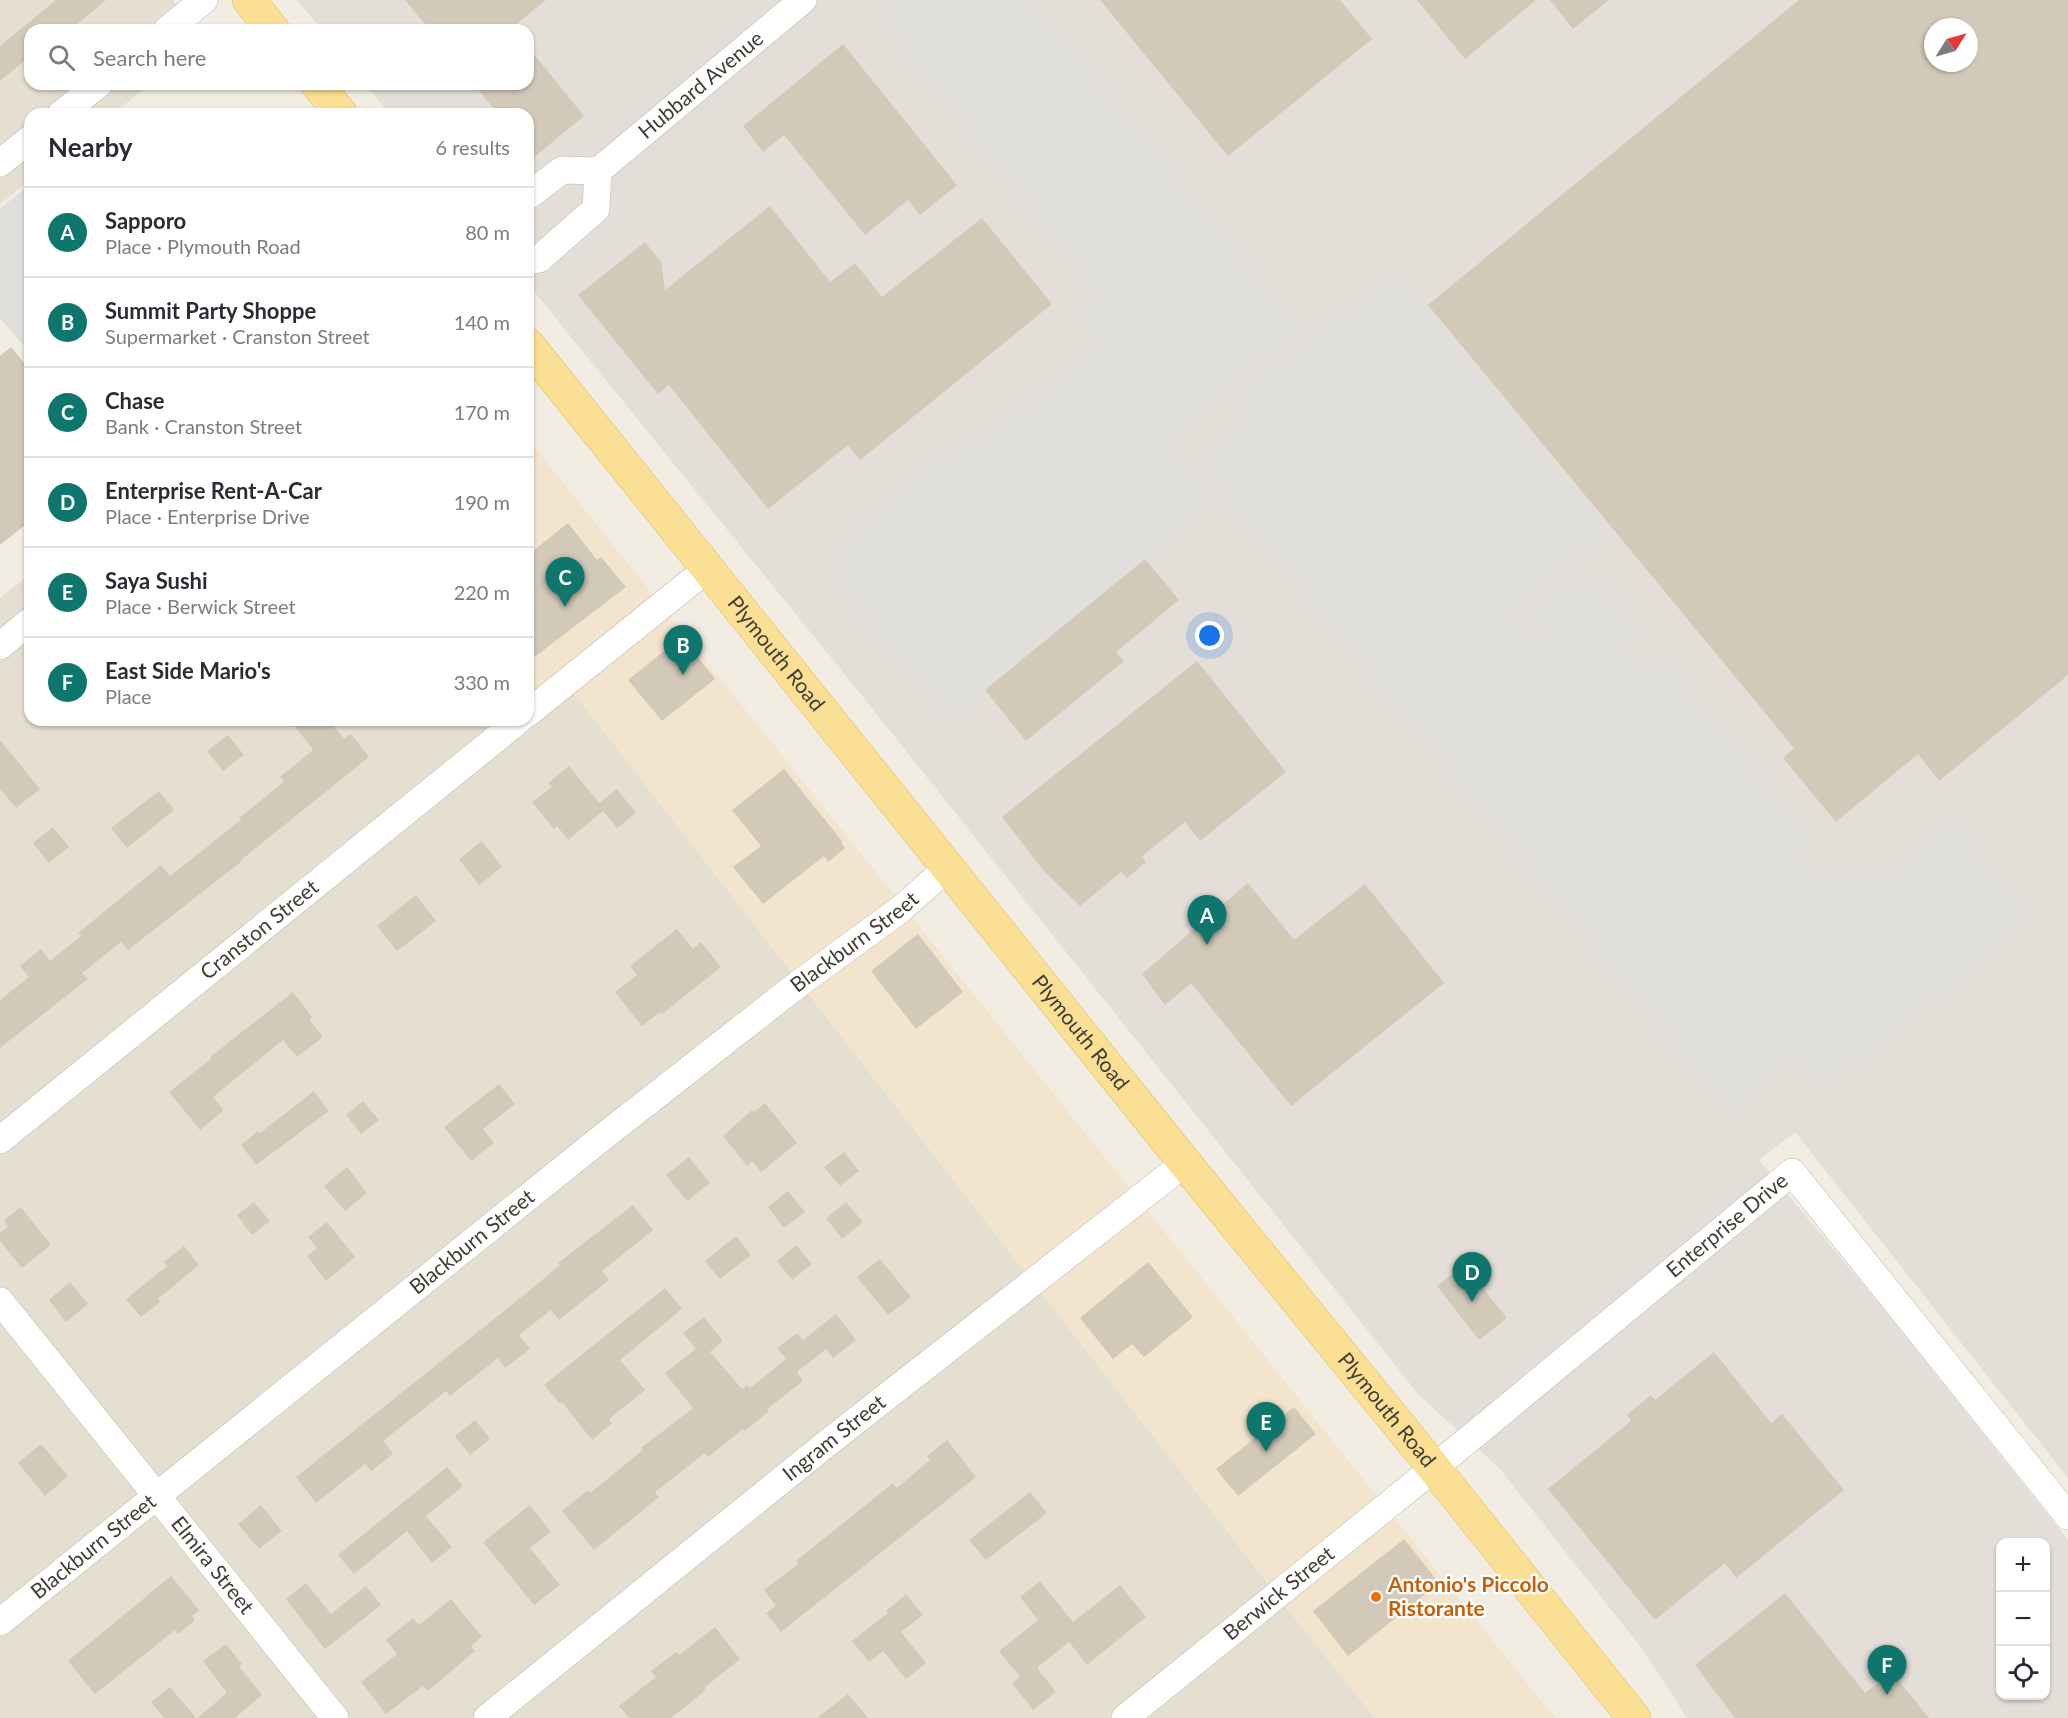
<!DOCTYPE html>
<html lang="en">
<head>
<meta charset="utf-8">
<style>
	:root { --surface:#fff; --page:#f7f7f7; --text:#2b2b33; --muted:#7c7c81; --line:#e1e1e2; --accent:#0f766e }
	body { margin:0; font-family:Lato,sans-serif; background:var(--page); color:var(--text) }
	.controls { position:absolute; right:18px; bottom:18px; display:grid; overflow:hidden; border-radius:12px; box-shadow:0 2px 4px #0004 }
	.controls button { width:54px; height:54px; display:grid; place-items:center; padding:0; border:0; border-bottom:2px solid var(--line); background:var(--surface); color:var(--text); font:30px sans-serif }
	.compass { position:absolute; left:1924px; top:18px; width:54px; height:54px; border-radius:50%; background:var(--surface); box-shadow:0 2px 4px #0004; rotate:53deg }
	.you { position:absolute; left:1210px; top:636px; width:21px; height:21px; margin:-15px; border:4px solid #fff; border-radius:50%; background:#1a73e8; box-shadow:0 0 0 9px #1a73e833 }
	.badge { display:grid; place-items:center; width:39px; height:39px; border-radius:50%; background:var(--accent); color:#fff; font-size:20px; font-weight:700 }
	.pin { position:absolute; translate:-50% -50px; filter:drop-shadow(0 2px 3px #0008) }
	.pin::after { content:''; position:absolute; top:32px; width:21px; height:18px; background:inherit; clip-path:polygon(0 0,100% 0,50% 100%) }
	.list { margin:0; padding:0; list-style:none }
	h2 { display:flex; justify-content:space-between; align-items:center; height:78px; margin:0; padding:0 24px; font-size:26px }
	h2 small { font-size:20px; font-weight:400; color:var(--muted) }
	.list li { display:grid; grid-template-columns:39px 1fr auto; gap:18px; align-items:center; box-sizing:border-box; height:90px; padding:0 24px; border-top:2px solid var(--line) }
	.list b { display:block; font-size:22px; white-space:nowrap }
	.list p { margin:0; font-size:20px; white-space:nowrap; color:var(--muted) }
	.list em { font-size:20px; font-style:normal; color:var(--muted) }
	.icon { flex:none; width:33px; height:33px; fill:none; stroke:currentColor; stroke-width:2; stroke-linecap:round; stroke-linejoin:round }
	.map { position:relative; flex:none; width:2068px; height:1718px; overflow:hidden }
	.search { position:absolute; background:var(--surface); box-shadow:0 2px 4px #0004; left:24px; top:24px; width:510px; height:66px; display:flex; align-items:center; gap:15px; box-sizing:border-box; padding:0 21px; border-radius:18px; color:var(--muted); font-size:22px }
	.panel { position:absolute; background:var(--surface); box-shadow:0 2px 4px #0004; left:24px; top:108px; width:510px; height:618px; border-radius:18px }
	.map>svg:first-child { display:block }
	.residential { fill:#e5dfd2 }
	.commercial { fill:#f3e4ce }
	.industrial { fill:#e3ded8; fill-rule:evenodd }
	.parking { fill:#e1dfdc }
	.building { fill:#d2c9b9; fill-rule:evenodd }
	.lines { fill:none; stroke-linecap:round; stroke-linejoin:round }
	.minor-casing { stroke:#bfb8a9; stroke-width:28 }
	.major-casing { stroke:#ddbc65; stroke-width:34 }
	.minor { stroke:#fff; stroke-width:27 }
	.major { stroke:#fadf94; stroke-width:33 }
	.food-dot { fill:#e8710a; stroke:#fff; stroke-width:2 }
	.labels { text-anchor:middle; stroke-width:4.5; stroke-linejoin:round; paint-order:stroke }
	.street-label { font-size:21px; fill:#423d34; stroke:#fff }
	.food-label { font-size:21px; font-weight:bold; fill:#c56008; stroke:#fff; text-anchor:start }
</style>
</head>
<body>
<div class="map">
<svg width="2068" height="1718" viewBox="0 0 2068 1718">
	<rect width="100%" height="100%" fill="#f1ede3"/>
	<g class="residential">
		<path d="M 0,0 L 173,0 L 197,30 L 30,30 L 30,84 L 150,84 L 113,114 L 30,114 L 30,180 L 0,204 Z"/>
		<path d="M 30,574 L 30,720 L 528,720 L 528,681 L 544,700 L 566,683 L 1297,1621 L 1375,1718 L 0,1718 L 0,598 Z"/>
	</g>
	<path class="commercial" d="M 528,439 L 1555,1718 L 1375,1718 L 1297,1621 L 566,683 L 543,700 L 528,681 Z"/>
	<path class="industrial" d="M 297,0 L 2068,0 L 2068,1478 L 1795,1132 L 1759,1160 L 1881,1306 L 2068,1540 L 2068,1718 L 1687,1718 L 1643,1650 L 1500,1469 L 1419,1395 L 867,702 L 528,284 L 528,114 L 390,114 L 365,84 L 528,84 L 528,30 L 322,30 ZM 1933,27 L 1969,27 L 1969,63 L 1933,63 ZM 2000,1542 L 2046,1542 L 2046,1696 L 2000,1696 Z"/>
	<g class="parking">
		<path d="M 900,0 L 1029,0 L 1299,329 L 1165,442 L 1213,503 L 950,719 L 838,582 L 840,575 L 831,565 L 864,534 L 858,527 L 976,431 L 983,439 L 1092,354 L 1084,307 L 1100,295 L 881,15 Z"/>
		<path d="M 30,184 L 30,353 L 0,318 L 0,209 Z"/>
		<path d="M 1397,271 L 1608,531 L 1511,610 L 1511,616 L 1528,638 L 1532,639 L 1544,630 L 1544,626 L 1532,612 L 1571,581 L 1583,595 L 1586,596 L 1601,585 L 1639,631 L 1624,642 L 1624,646 L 1642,667 L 1646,667 L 1660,656 L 1810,839 L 1798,848 L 1797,854 L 1801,861 L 1816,870 L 1886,878 L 1954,822 L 2024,909 L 2011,920 L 2016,929 L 1868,1054 L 1818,1087 L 1811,1067 L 1799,1054 L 1730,1110 L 1198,461 L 1243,424 L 1243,418 L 1229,401 Z"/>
	</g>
	<g class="building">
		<path d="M 56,0 L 106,0 L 70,30 L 30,30 L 30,56 L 0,81 L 0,46 Z"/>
		<path d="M 405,0 L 546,0 L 509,30 L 430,30 Z"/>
		<path d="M 1100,0 L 1340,0 L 1372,39 L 1228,156 Z"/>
		<path d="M 1417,0 L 1536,0 L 1465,59 Z"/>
		<path d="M 1550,0 L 1609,0 L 1573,29 Z"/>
		<path d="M 1799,0 L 2068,0 L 2068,675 L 1939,781 L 1918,754 L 1836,822 L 1783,758 L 1794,748 L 1428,305 ZM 1933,27 L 1969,27 L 1969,63 L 1933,63 Z"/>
		<path d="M 843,44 L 957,185 L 920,215 L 908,200 L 865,235 L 784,135 L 763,152 L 743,126 Z"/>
		<path d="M 528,47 L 584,116 L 528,162 L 528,114 L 498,114 L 474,84 L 528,84 Z"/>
		<path d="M 770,206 L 830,282 L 855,263 L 882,297 L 982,218 L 1052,304 L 860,460 L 848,445 L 768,509 L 669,385 L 658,394 L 578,295 L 645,242 L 661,262 L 665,290 Z"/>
		<path d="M 11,347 L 30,370 L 30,521 L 0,545 L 0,356 Z"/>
		<path d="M 568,523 L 597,560 L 601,557 L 626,587 L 528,662 L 528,555 Z"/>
		<path d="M 1145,559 L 1179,600 L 1116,652 L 1124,661 L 1026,741 L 985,690 Z"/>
		<path d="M 682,637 L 715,679 L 662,721 L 628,680 Z"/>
		<path d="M 1197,661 L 1286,772 L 1200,841 L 1185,822 L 1142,856 L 1146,862 L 1127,878 L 1121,872 L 1080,906 L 1043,870 L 1002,817 Z"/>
		<path d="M 290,720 L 329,720 L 344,739 L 351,734 L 369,757 L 241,860 L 242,861 L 128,950 L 121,942 L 82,973 L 88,979 L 0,1048 L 0,1000 L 29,977 L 20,966 L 41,949 L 50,961 L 81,936 L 78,933 L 161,865 L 170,876 L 241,820 L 239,818 L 284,782 L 280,777 L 313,750 Z"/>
		<path d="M 228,735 L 244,755 L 223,771 L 207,751 Z"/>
		<path d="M 0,740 L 40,789 L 16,808 L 0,789 Z"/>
		<path d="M 569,766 L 599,803 L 617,789 L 636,813 L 617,828 L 603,811 L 568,840 L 557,826 L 554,829 L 532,802 L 552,787 L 548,783 Z"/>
		<path d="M 784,769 L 842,841 L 841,843 L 845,848 L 828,862 L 824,856 L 763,904 L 733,867 L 761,846 L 732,810 Z"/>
		<path d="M 159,791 L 174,810 L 127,848 L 111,828 Z"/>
		<path d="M 53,827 L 69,847 L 49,863 L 33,843 Z"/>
		<path d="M 482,841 L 502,867 L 479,885 L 459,859 Z"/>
		<path d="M 1248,883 L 1294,940 L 1365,884 L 1444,983 L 1291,1106 L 1191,983 L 1165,1005 L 1142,974 Z"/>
		<path d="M 416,895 L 436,921 L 397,951 L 377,926 Z"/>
		<path d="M 677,929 L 693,949 L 701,942 L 721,967 L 662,1014 L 660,1012 L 642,1026 L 615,992 L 637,975 L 630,966 Z"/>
		<path d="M 918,934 L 963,992 L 916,1029 L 871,971 Z"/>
		<path d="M 293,992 L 312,1017 L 309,1019 L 323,1037 L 297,1057 L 283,1040 L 213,1097 L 224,1110 L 200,1130 L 169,1092 L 211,1059 L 210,1057 Z"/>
		<path d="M 499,1084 L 515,1104 L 483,1129 L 494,1143 L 471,1161 L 444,1127 Z"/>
		<path d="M 314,1091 L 329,1111 L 256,1165 L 241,1145 L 258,1131 L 260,1133 Z"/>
		<path d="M 363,1101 L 379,1120 L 361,1134 L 346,1115 Z"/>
		<path d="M 765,1103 L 797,1143 L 761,1172 L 752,1161 L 747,1166 L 723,1136 L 752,1110 L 754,1112 Z"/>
		<path d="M 844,1152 L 859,1171 L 840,1186 L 824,1167 Z"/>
		<path d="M 689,1157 L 710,1183 L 687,1201 L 666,1175 Z"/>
		<path d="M 347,1167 L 367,1193 L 345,1211 L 324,1186 Z"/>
		<path d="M 788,1191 L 805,1212 L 784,1228 L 768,1207 Z"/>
		<path d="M 254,1202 L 270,1221 L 252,1235 L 237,1215 Z"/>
		<path d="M 846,1202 L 863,1222 L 842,1239 L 826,1218 Z"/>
		<path d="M 633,1205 L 653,1230 L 602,1271 L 609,1280 L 559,1320 L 551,1310 L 519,1335 L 530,1349 L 505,1368 L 498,1358 L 450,1396 L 446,1391 L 383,1441 L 393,1454 L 371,1471 L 365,1464 L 316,1503 L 296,1477 L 524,1295 L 560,1265 L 558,1263 Z"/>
		<path d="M 21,1207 L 51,1245 L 22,1268 L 0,1241 L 0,1233 L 8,1227 L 4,1220 Z"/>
		<path d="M 327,1222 L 355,1257 L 326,1281 L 307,1256 L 317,1248 L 308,1237 Z"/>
		<path d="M 736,1236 L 751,1255 L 720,1279 L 705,1261 Z"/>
		<path d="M 796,1245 L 812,1264 L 792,1280 L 777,1261 Z"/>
		<path d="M 184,1246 L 199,1265 L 158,1299 L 160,1302 L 141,1317 L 126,1299 L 167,1266 L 164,1262 Z"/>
		<path d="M 880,1259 L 911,1297 L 888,1315 L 857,1277 Z"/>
		<path d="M 1148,1262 L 1193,1317 L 1144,1357 L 1132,1344 L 1113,1359 L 1080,1318 Z"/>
		<path d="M 1464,1265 L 1507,1318 L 1479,1340 L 1437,1286 Z"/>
		<path d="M 70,1282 L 88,1304 L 66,1322 L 49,1300 Z"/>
		<path d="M 665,1288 L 682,1309 L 620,1360 L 645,1390 L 609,1419 L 612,1423 L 592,1440 L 562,1402 L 560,1404 L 544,1385 Z"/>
		<path d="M 836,1314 L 856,1340 L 833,1358 L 826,1349 L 797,1372 L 803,1381 L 767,1409 L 769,1411 L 745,1431 L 743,1429 L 708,1457 L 705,1453 L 655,1492 L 659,1497 L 594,1550 L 562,1511 L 588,1490 L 590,1493 L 643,1450 L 641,1448 L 693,1408 L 665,1373 L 696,1349 L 683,1333 L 704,1317 L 723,1341 L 710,1352 L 742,1389 L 747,1385 L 750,1388 L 786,1359 L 777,1348 L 797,1333 L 803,1340 Z"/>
		<path d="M 1714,1352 L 1771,1423 L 1782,1414 L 1844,1490 L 1736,1578 L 1725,1563 L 1655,1620 L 1548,1489 L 1631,1421 L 1627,1415 L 1651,1395 L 1655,1400 Z"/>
		<path d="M 1294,1407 L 1316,1434 L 1238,1496 L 1216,1469 Z"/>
		<path d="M 475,1420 L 490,1439 L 470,1455 L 455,1436 Z"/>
		<path d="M 947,1440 L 976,1477 L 781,1632 L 766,1613 L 776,1606 L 764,1590 L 798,1564 L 796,1561 L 893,1483 L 897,1488 L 930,1460 L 927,1456 Z"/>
		<path d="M 41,1444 L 68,1476 L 45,1496 L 18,1463 Z"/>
		<path d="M 447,1467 L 463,1486 L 426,1516 L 452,1547 L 432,1563 L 407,1531 L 354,1574 L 338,1555 Z"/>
		<path d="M 1030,1492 L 1047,1513 L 986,1560 L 969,1540 Z"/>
		<path d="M 261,1505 L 282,1531 L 259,1549 L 238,1524 Z"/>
		<path d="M 530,1505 L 551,1532 L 530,1548 L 560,1585 L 534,1605 L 483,1542 Z"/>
		<path d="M 1404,1539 L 1439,1583 L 1348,1656 L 1313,1611 Z"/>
		<path d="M 171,1576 L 199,1610 L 192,1616 L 195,1620 L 178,1634 L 175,1630 L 95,1694 L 68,1661 Z"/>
		<path d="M 1040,1581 L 1073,1622 L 1120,1585 L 1146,1617 L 1087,1665 L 1069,1642 L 1037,1668 L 1056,1692 L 1033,1710 L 1012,1683 L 1020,1677 L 999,1651 L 1038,1620 L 1020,1597 Z"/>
		<path d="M 306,1583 L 331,1614 L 366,1586 L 381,1605 L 325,1649 L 286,1599 Z"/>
		<path d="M 1785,1593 L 1865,1693 L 1892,1672 L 1929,1718 L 1735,1718 L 1695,1665 Z"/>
		<path d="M 906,1594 L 923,1615 L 901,1632 L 926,1663 L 906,1679 L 883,1651 L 869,1662 L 852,1641 L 888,1613 L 886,1611 Z"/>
		<path d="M 451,1599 L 482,1637 L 471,1646 L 475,1651 L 428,1691 L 423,1686 L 386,1714 L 361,1682 L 397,1654 L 386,1640 L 413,1618 L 419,1625 Z"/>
		<path d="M 715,1627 L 740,1659 L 704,1688 L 706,1690 L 671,1718 L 629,1718 L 619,1706 L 656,1677 L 651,1671 L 676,1652 L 679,1655 Z"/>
		<path d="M 226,1644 L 242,1664 L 239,1666 L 262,1695 L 235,1718 L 197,1718 L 227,1693 L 203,1661 Z"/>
		<path d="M 170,1687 L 196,1718 L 164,1718 L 151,1702 Z"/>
		<path d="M 848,1694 L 868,1718 L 817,1718 Z"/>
	</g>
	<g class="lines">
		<g class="minor-casing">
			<g id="minor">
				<path d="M 167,30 L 204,0"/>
				<path d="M 61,114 L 99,84"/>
				<path d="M 0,163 L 30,139"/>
				<path id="s1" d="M 528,196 L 562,170 L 598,171 L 803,0"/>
				<path d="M 528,261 L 539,259 L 596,209 L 598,171"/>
				<path d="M 0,646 L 30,621"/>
				<path d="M 528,713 L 707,569"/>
				<path id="s2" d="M 0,1140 L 519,720"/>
				<path id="s3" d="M 0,1301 L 335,1718"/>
				<path id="s4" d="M 0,1622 L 599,1140 L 801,982 L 901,909 L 947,868"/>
				<path id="s5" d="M 487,1718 L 830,1441 L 1185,1163"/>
				<path id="s6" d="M 1125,1718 L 1434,1468 L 1792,1172 L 2068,1516"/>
			</g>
		</g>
		<g class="major-casing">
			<g id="major">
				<path d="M 249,0 L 273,30"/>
				<path d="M 317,84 L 341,114"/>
				<path id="s7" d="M 528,345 L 1185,1163 L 1434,1468 L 1634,1718"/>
			</g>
		</g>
		<use href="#minor" class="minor"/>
		<use href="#major" class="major"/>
	</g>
	<circle class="food-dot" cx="1376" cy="1597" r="6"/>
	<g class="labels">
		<g class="street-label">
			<text dy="7" stroke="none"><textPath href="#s1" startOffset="213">Hubbard Avenue</textPath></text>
			<text dy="7" stroke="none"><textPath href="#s7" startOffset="396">Plymouth Road</textPath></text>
			<text dy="7" stroke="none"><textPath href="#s2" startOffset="334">Cranston Street</textPath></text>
			<text dy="7" stroke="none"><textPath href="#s4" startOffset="1092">Blackburn Street</textPath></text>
			<text dy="7" stroke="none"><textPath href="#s7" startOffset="882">Plymouth Road</textPath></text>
			<text dy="7" stroke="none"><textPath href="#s6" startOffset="778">Enterprise Drive</textPath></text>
			<text dy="7" stroke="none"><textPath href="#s4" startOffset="606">Blackburn Street</textPath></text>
			<text dy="7" stroke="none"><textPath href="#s7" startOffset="1368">Plymouth Road</textPath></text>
			<text dy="7" stroke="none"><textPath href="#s5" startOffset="446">Ingram Street</textPath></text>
			<text dy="7" stroke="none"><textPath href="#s4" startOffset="120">Blackburn Street</textPath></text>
			<text dy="7" stroke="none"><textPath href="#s3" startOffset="339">Elmira Street</textPath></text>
			<text dy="7" stroke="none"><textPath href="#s6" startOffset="198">Berwick Street</textPath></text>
		</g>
		<g class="food-label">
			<text x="1388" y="1592">Antonio's Piccolo<tspan x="1388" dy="24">Ristorante</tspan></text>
		</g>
	</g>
</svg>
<div class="controls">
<button>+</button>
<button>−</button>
<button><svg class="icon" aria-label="locate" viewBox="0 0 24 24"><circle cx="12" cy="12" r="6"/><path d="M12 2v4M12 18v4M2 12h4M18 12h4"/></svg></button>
</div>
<svg class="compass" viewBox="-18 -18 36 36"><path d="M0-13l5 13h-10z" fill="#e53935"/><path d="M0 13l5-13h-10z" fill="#7c7c81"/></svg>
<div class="you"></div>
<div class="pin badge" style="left:1207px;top:945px">A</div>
<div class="pin badge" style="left:683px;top:675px">B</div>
<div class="pin badge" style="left:565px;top:607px">C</div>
<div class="pin badge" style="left:1472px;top:1302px">D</div>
<div class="pin badge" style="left:1266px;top:1452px">E</div>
<div class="pin badge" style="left:1887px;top:1695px">F</div>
<div class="search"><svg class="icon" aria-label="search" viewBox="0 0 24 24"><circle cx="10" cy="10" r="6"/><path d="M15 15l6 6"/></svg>Search here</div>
<section class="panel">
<h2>Nearby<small>6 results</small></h2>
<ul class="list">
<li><span class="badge">A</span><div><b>Sapporo</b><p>Place · Plymouth Road</p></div><em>80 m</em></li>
<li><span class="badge">B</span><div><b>Summit Party Shoppe</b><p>Supermarket · Cranston Street</p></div><em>140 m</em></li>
<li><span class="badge">C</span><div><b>Chase</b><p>Bank · Cranston Street</p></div><em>170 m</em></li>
<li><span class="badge">D</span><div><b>Enterprise Rent-A-Car</b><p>Place · Enterprise Drive</p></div><em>190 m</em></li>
<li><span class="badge">E</span><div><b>Saya Sushi</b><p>Place · Berwick Street</p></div><em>220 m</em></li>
<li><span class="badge">F</span><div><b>East Side Mario's</b><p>Place</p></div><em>330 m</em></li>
</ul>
</section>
</div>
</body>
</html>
